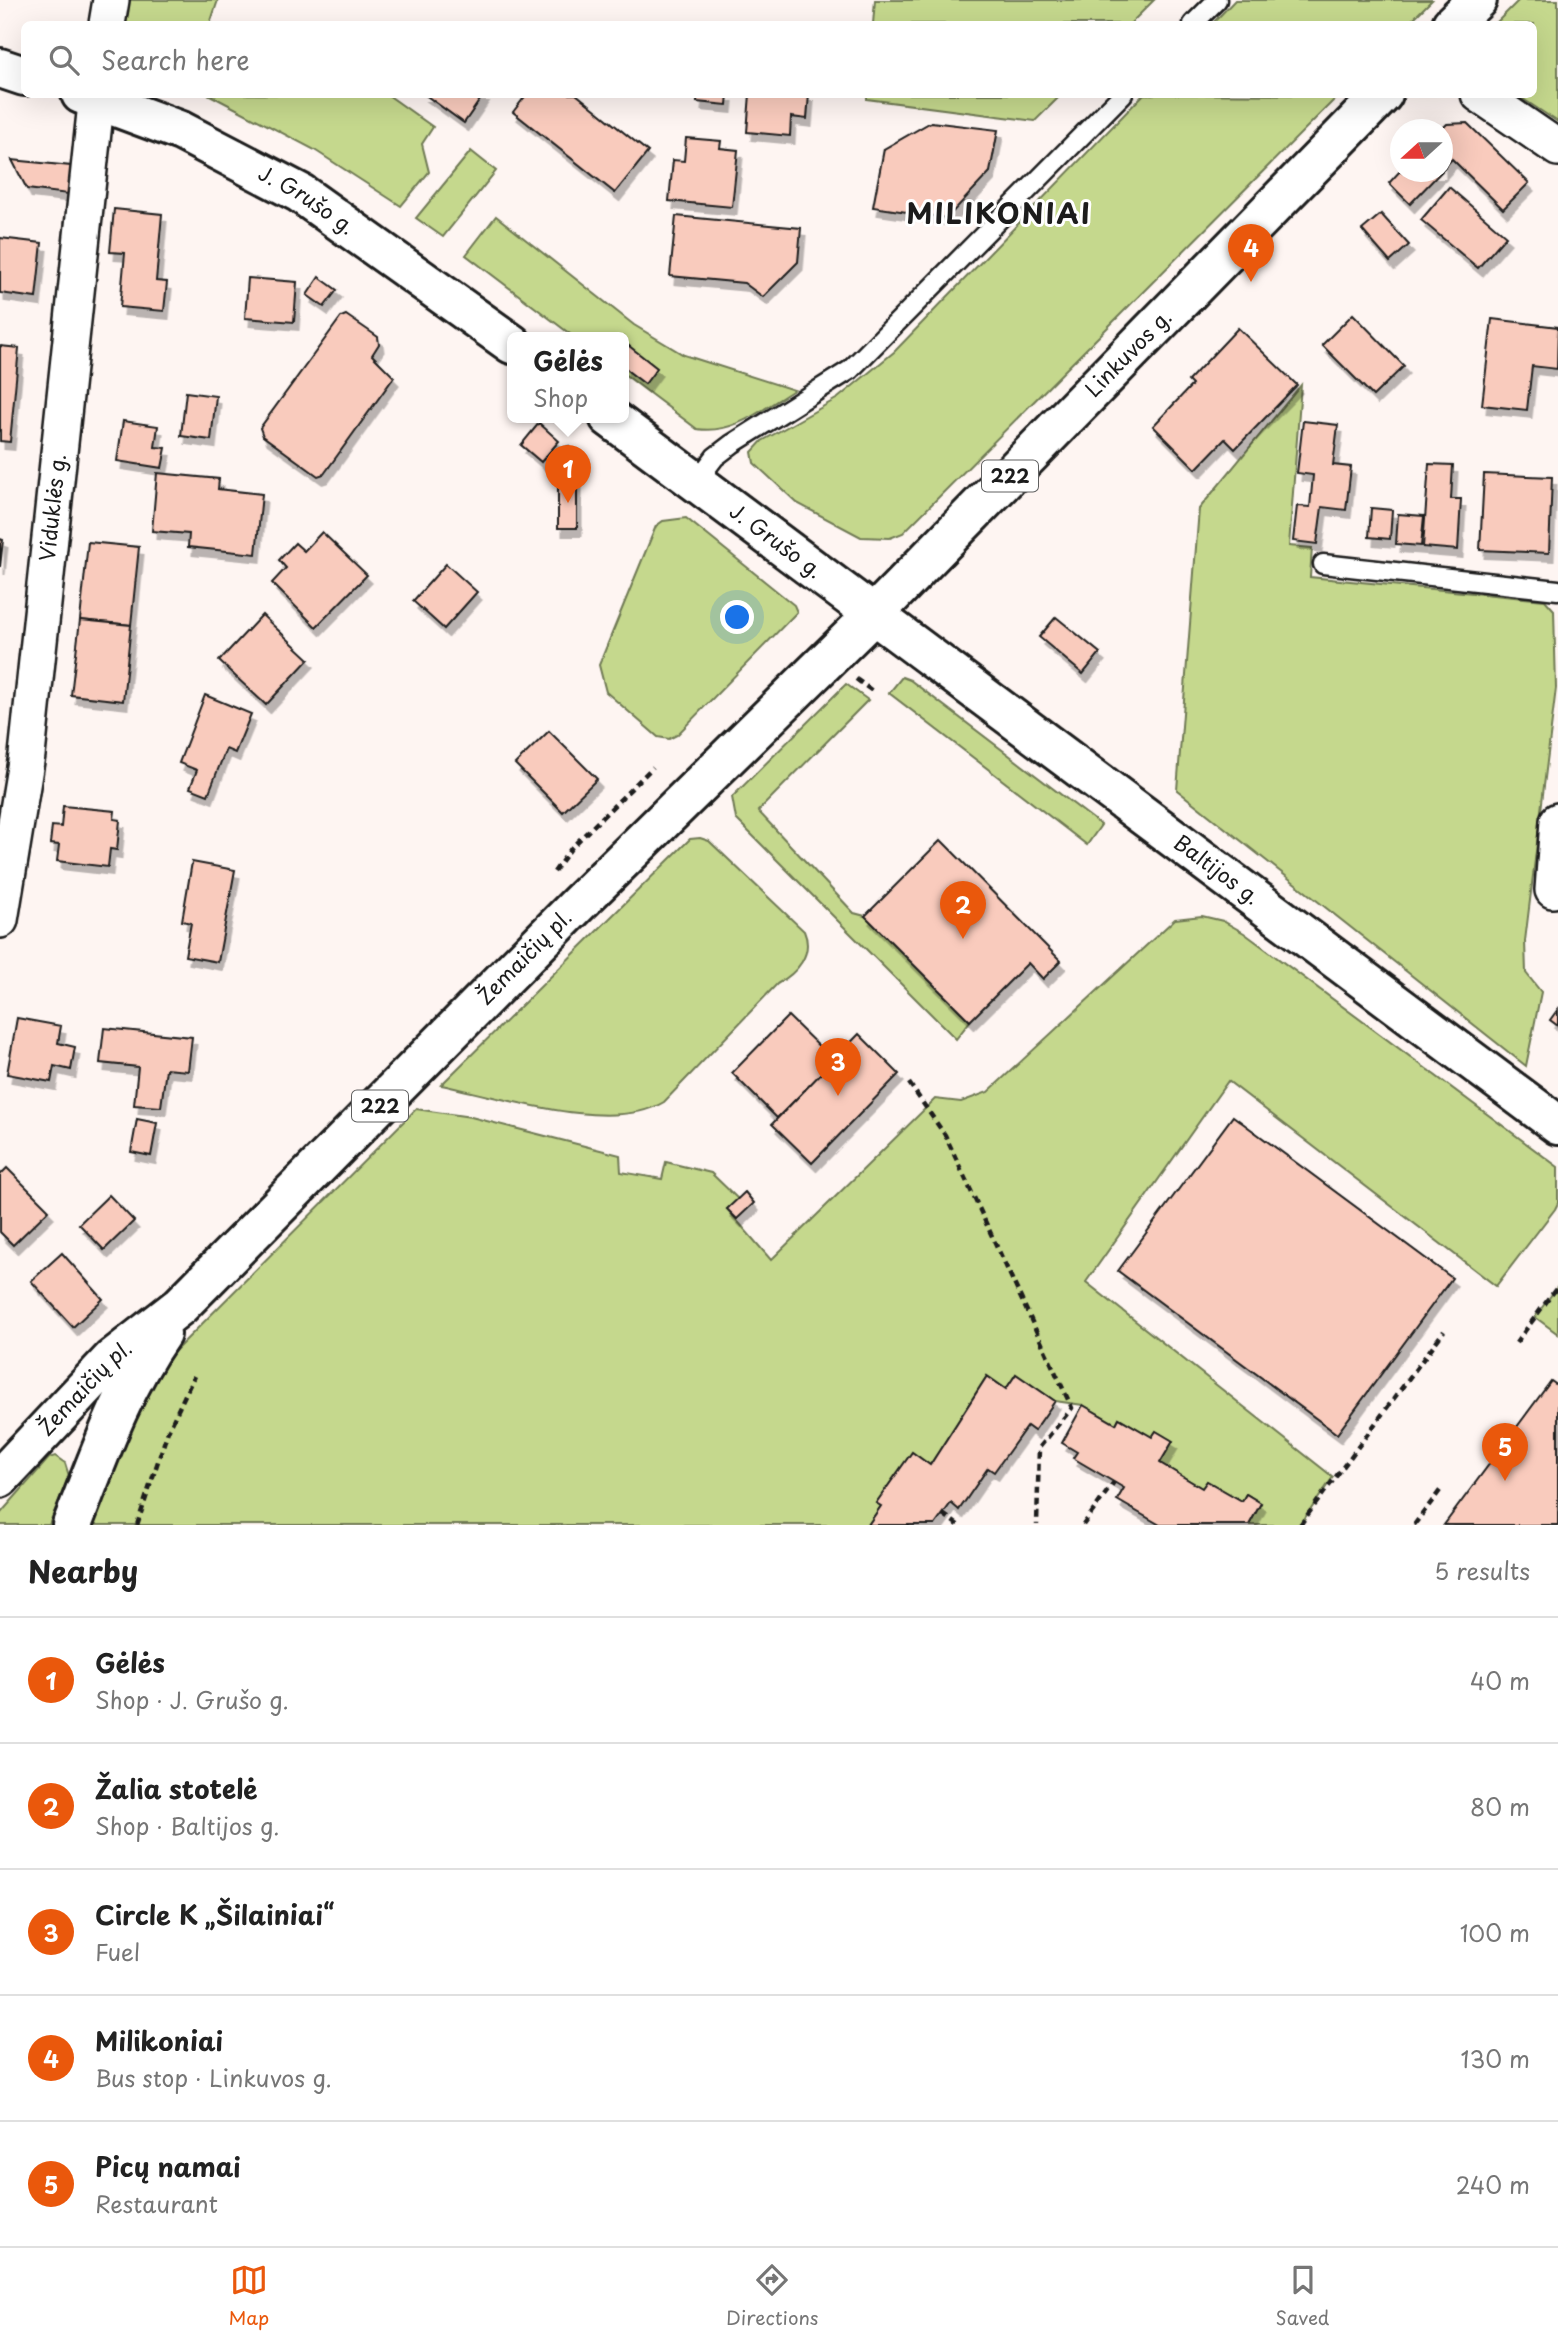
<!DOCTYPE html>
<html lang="en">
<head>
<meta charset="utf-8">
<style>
	:root { --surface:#fff; --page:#f2f2f2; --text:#222; --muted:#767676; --line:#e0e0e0; --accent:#ea580c }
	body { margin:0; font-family:"Playpen Sans",sans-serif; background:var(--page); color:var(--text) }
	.compass { position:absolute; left:1390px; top:119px; width:63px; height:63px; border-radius:50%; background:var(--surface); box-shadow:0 7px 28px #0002; rotate:249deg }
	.you { position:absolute; left:738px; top:618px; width:24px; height:24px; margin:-18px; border:5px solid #fff; border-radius:50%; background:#1a73e8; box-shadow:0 0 0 10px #1a73e833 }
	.badge { display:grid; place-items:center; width:46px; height:46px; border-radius:50%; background:var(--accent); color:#fff; font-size:23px; font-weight:700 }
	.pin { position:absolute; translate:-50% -58px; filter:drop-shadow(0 2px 4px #0008) }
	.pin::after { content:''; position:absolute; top:37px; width:24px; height:21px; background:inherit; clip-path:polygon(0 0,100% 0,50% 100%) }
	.popup { position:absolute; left:507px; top:332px; width:122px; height:91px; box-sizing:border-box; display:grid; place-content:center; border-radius:10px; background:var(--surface); filter:drop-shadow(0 2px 5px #0005); font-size:23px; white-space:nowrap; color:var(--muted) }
	.popup b { font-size:26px; color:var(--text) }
	.popup::after { content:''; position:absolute; left:50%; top:100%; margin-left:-14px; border:14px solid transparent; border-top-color:var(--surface) }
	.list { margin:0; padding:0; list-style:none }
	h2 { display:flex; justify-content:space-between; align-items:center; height:91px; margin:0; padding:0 28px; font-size:30px }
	h2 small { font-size:23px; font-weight:400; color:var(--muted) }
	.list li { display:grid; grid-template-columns:46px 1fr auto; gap:21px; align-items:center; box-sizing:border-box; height:126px; padding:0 28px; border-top:2px solid var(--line) }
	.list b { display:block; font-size:26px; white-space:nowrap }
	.list p { margin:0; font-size:23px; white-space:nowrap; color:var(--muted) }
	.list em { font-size:23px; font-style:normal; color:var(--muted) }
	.icon { flex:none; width:38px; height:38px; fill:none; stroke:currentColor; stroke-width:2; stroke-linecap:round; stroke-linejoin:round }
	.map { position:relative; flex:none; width:1558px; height:1525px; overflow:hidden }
	.search { position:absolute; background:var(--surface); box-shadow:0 7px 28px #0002; left:21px; right:21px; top:21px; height:77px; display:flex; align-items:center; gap:18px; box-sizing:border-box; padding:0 24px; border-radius:10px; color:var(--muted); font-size:26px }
	.sheet { height:721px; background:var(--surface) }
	nav { display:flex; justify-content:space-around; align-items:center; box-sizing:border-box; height:98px; border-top:2px solid var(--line); background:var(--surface); font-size:19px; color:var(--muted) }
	nav a { display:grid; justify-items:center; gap:4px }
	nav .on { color:var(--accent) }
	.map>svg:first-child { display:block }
	.green { fill:#c5d88d; stroke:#707a54; stroke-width:2 }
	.building { fill:#f9cbbd; stroke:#1c1c1c; stroke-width:2; filter:url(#shadow) }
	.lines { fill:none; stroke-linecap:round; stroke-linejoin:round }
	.lane-casing { stroke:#1c1c1c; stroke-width:23 }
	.street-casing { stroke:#1c1c1c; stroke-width:40 }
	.secondary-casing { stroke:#1c1c1c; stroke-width:44 }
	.primary-casing { stroke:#1c1c1c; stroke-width:44 }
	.path { stroke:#1c1c1c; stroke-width:4.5; stroke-dasharray:7 5; stroke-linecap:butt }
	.lane { stroke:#fff; stroke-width:18 }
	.street { stroke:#fff; stroke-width:35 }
	.secondary { stroke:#fff; stroke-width:38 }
	.primary { stroke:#fff; stroke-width:38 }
	.labels { text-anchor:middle; stroke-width:6; stroke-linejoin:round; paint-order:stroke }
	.shield { fill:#fff; stroke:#606060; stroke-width:2 }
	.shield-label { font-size:19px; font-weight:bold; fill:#1c1c1c }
	.street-label { font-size:21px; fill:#1c1c1c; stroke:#fff }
	.district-label { font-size:28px; font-weight:bold; letter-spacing:2px; fill:#1c1c1c; stroke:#fff }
</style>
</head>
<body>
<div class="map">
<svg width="1558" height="1525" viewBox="0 0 1558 1525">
	<defs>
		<filter id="shadow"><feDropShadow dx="4.5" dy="8" stdDeviation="0" flood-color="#0004"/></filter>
	</defs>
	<rect width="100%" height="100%" fill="#fef5f2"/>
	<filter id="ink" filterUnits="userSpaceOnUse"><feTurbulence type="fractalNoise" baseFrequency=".0143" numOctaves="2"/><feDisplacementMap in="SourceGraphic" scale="14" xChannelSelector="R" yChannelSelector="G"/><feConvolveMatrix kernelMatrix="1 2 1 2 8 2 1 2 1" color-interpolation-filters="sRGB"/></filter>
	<g filter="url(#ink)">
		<g class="green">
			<path d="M 129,0 L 218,0 L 210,24 L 124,24 Z"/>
			<path d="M 875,0 L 1154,0 L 1130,24 L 873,24 Z"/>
			<path d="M 1235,0 L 1432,0 L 1408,24 L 1212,24 Z"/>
			<path d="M 1519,0 L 1558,0 L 1558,122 L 1517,95 L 1534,94 L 1534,24 L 1495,24 Z"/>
			<path d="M 208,94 L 388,95 L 433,127 L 422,144 L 429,172 L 401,206 L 313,149 Z"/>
			<path d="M 867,94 L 1061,94 L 1061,95 L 1035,121 L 867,99 Z"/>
			<path d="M 1144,94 L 1339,95 L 903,533 L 890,538 L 861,537 L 797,503 L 754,463 L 752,452 L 762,441 L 838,398 L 894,352 Z"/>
			<path d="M 471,151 L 496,171 L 443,237 L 416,218 Z"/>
			<path d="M 496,216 L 634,325 L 684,355 L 794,390 C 764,408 734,435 697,429 L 624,374 L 624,337 L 574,337 L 466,255 Z"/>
			<path d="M 1301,385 L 1289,546 L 1312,548 L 1310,577 L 1545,600 L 1554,610 L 1556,688 L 1525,941 L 1526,973 L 1541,992 L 1526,1066 L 1177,790 L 1199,509 Z"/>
			<path d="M 686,518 L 794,605 L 797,612 L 677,735 L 669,739 L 658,737 L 606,692 L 599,665 L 656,526 L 663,521 Z"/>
			<path d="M 902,677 L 910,680 L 1101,825 L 1087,845 L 889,693 Z"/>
			<path d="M 846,684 L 868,700 L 758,811 L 854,913 L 865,916 L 970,1021 L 956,1039 L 736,819 L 732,797 Z"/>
			<path d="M 700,838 L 709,841 L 804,931 C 814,954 797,973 777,984 L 664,1102 C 611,1134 500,1097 441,1085 L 690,839 Z"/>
			<path d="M 1202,916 L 1223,921 L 1244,933 L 1558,1167 L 1558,1203 L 1555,1209 L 1496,1286 L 1228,1081 L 1086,1282 L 1333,1477 L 1300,1525 L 1249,1525 L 1261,1503 L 1246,1494 L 1242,1501 L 1207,1481 L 1202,1488 L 1160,1463 L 1172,1441 L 1156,1431 L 1152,1437 L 1119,1418 L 1116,1424 L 1083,1405 L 1055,1401 L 1016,1374 L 1006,1389 L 987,1376 L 930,1465 L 912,1453 L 877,1503 L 881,1506 L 868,1525 L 93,1525 L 141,1398 L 164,1362 L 416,1109 L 471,1117 L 620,1155 L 621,1172 L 662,1179 L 666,1162 L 711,1173 L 738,1199 L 727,1209 L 771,1260 L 935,1099 L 961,1102 L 988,1092 L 1175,919 Z"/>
			<path d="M 1558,1286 L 1558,1334 L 1535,1317 Z"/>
			<path d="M 55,1456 L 65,1463 L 69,1476 L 49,1525 L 0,1525 L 0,1514 L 49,1458 Z"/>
		</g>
		<g class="building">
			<path d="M 424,94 L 484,94 L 464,123 Z"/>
			<path d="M 527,94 L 576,94 L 648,152 L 615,193 L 513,112 Z"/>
			<path d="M 698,94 L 728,94 L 727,105 L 697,102 Z"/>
			<path d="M 750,94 L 809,94 L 807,119 L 791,117 L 790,136 L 747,132 Z"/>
			<path d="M 931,122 L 998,130 L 990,172 L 947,218 L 873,207 L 884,149 Z"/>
			<path d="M 1467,123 L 1529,183 L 1503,209 L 1452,159 L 1442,170 L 1441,130 L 1447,124 Z"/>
			<path d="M 686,138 L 721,141 L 720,148 L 738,150 L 732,207 L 669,201 L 673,160 L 684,161 Z"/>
			<path d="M 12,160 L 71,166 L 68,194 L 27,189 Z"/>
			<path d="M 1400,171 L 1400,172 L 1441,172 L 1410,204 L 1389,183 Z"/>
			<path d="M 1449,187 L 1506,236 L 1478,268 L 1421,220 Z"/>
			<path d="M 114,209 L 162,214 L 156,281 L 167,282 L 164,311 L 120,307 L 125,253 L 110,252 Z"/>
			<path d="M 1381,214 L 1409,245 L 1390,262 L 1362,230 Z"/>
			<path d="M 676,216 L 801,228 L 798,262 L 763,297 L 744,283 L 670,276 Z"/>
			<path d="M 0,238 L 42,243 L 36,298 L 0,293 Z"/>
			<path d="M 319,277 L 337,290 L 324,307 L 307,295 Z"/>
			<path d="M 248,278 L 297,282 L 294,322 L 245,318 Z"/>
			<path d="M 1353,314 L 1404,366 L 1373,396 L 1322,345 Z"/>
			<path d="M 346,315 L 378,337 L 379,344 L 372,355 L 394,377 L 324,474 L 318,476 L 263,436 L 260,428 L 341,317 Z"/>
			<path d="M 1492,319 L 1558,327 L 1557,369 L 1532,366 L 1527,410 L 1482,405 Z"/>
			<path d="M 1238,328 L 1297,385 L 1235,449 L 1225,439 L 1196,469 L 1153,426 L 1192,385 L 1188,381 Z"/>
			<path d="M 624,342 L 657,368 L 645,384 L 624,368 Z"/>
			<path d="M 0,346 L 19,348 L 10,442 L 0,441 Z"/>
			<path d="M 186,392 L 216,396 L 211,440 L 181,436 Z"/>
			<path d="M 123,421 L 158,426 L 155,447 L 166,448 L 162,468 L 117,461 Z"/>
			<path d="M 1303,421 L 1338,425 L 1333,465 L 1351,467 L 1346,510 L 1322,507 L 1317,544 L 1293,541 L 1297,506 L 1310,507 L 1313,475 L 1297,473 Z"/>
			<path d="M 539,423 L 559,441 L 541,462 L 521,445 Z"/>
			<path d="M 569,446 L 577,478 L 577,528 L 558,528 L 558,479 L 550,452 Z"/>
			<path d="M 1429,464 L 1453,465 L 1451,499 L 1461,499 L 1458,550 L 1423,547 Z"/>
			<path d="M 157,473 L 219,479 L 218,489 L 262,494 L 256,554 L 188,547 L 189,534 L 152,531 Z"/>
			<path d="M 1484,474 L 1552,477 L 1549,553 L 1480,550 Z"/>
			<path d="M 1371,508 L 1392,510 L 1390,539 L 1369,537 Z"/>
			<path d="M 1398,514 L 1424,516 L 1421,546 L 1396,544 Z"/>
			<path d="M 322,532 L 367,575 L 316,627 L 272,583 L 286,568 L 279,560 L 295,543 L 304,551 Z"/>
			<path d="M 0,539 L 3,540 L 0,567 Z"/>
			<path d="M 88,542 L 139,547 L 131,625 L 80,620 Z"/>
			<path d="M 446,564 L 477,592 L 444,629 L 413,601 Z"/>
			<path d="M 262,615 L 309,659 L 266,705 L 219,661 Z"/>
			<path d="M 1056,617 L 1100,653 L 1083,674 L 1039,637 Z"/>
			<path d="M 80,620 L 131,625 L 123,701 L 71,695 Z"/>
			<path d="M 205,695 L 251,714 L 235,753 L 226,749 L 208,795 L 190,788 L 197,770 L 179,763 Z"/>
			<path d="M 549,731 L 597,779 L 563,812 L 515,764 Z"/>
			<path d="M 63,806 L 115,811 L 114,819 L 120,820 L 117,850 L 110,849 L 108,867 L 57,861 L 59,845 L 50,844 L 52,826 L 61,827 Z"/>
			<path d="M 941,840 L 1061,961 L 1043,979 L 1028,963 L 970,1021 L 865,916 Z"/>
			<path d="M 192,862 L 235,870 L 218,962 L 185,956 L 191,923 L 182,921 Z"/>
			<path d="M 1558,1009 L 1558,1026 L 1550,1020 Z"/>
			<path d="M 788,1016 L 834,1061 L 777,1118 L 732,1073 Z"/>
			<path d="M 17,1018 L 61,1026 L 58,1043 L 75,1047 L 71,1070 L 54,1066 L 51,1082 L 7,1074 Z"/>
			<path d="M 104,1028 L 192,1037 L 188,1071 L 166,1069 L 161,1107 L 134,1105 L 138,1067 L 100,1063 Z"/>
			<path d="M 859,1034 L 899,1074 L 812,1163 L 772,1124 Z"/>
			<path d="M 1233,1116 L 1452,1278 L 1337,1434 L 1118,1271 Z"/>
			<path d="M 137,1119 L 157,1123 L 151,1156 L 131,1152 Z"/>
			<path d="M 7,1168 L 49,1210 L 13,1245 L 0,1232 L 0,1175 Z"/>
			<path d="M 745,1192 L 754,1203 L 737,1219 L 727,1209 Z"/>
			<path d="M 109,1195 L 134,1221 L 104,1250 L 79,1224 Z"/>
			<path d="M 62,1253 L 103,1299 L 73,1327 L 31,1281 Z"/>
			<path d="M 1016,1374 L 1055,1401 L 1034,1431 L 1027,1426 L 994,1472 L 988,1468 L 959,1510 L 951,1503 L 935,1525 L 868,1525 L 881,1506 L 876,1503 L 912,1452 L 930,1465 L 987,1376 L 1006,1389 Z"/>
			<path d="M 1551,1381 L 1558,1386 L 1558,1525 L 1444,1525 Z"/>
			<path d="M 1083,1405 L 1116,1424 L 1119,1418 L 1152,1437 L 1156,1431 L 1173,1441 L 1160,1463 L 1202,1488 L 1207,1481 L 1242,1501 L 1246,1494 L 1261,1503 L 1249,1525 L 1160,1525 L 1117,1500 L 1124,1488 L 1073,1458 L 1077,1452 L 1062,1443 Z"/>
		</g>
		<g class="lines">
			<g class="lane-casing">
				<g id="lane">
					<path d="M 1193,24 L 1217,0"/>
					<path d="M 696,482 L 715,457 L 732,444 L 850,370 L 1123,94"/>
					<path d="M 1323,564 L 1558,590"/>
				</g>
			</g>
			<g class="street-casing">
				<g id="street">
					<path d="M 107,24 L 111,0"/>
					<path d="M 1479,94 L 1558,148"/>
					<path d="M 1553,890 L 1558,821"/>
					<path id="s1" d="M 0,920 L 27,755 L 97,94"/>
				</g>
			</g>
			<g class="secondary-casing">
				<g id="secondary">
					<path d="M 0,68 L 24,76"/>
					<path id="s2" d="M 81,94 L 181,131 L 300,193 L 512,344"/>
					<path id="s3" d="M 609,417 L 1558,1125"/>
				</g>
			</g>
			<g class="primary-casing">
				<g id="primary">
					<path d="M 1452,24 L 1477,0"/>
					<path id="s4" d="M 0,1478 L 112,1359 L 180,1306 L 578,904 L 875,613 L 1383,94"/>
					<path d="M 72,1525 C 98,1459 120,1393 161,1334"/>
				</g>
			</g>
			<g class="path">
				<path d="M 856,679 L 875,693"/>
				<path d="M 554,872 L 572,847 L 653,767"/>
				<path d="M 909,1083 L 945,1135 L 1072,1408 L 1039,1448 L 1037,1525"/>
				<path d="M 1516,1343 L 1558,1286"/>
				<path d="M 943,1514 L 958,1525"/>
				<path d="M 137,1525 L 168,1431 L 194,1376"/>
				<path d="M 1083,1525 L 1114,1482"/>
				<path d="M 1300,1525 L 1444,1331"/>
				<path d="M 1414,1525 L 1442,1488"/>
			</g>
			<use href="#lane" class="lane"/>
			<use href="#street" class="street"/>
			<use href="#secondary" class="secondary"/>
			<use href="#primary" class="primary"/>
		</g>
	</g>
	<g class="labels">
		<g class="shield">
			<rect x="982" y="460.5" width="56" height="31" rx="5"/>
			<rect x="352" y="1090.5" width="56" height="31" rx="5"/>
		</g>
		<g class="shield-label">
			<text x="1010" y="483">222</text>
			<text x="380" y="1113">222</text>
		</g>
		<g class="street-label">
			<text dy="7" stroke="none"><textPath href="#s2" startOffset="250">J. Grušo g.</textPath></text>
			<text dy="7" stroke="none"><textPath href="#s4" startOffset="1594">Linkuvos g.</textPath></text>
			<text dy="7" stroke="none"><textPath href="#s1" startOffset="416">Viduklės g.</textPath></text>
			<text dy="7" stroke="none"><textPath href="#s3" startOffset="208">J. Grušo g.</textPath></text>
			<text dy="7" stroke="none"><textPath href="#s3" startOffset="758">Baltijos g.</textPath></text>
			<text dy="7" stroke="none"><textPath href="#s4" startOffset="740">Žemaičių pl.</textPath></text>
			<text dy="7" stroke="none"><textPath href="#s4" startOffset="124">Žemaičių pl.</textPath></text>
		</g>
		<g class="district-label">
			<text x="999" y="224">MILIKONIAI</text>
		</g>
	</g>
</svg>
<svg class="compass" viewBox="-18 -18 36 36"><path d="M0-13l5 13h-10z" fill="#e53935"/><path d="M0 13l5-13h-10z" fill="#767676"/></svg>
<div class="you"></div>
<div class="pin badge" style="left:568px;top:503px">1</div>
<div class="popup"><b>Gėlės</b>Shop</div>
<div class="pin badge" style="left:963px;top:939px">2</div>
<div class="pin badge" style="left:838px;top:1096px">3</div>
<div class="pin badge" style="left:1251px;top:282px">4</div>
<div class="pin badge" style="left:1505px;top:1481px">5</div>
<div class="search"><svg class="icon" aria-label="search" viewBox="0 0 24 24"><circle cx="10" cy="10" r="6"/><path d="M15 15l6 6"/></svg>Search here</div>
</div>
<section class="sheet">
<h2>Nearby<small>5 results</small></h2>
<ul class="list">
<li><span class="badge">1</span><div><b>Gėlės</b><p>Shop · J. Grušo g.</p></div><em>40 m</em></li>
<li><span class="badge">2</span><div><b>Žalia stotelė</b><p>Shop · Baltijos g.</p></div><em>80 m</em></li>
<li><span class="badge">3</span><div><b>Circle K „Šilainiai“</b><p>Fuel</p></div><em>100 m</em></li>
<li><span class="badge">4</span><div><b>Milikoniai</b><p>Bus stop · Linkuvos g.</p></div><em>130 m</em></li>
<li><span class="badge">5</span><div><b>Picų namai</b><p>Restaurant</p></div><em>240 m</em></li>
</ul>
</section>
<nav>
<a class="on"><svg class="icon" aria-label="map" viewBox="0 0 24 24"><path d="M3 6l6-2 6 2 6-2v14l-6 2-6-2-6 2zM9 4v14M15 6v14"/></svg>Map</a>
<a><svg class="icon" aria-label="directions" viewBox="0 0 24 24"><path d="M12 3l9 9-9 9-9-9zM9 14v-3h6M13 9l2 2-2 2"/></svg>Directions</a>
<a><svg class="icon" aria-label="saved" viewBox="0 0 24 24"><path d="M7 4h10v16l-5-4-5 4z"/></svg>Saved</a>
</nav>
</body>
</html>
